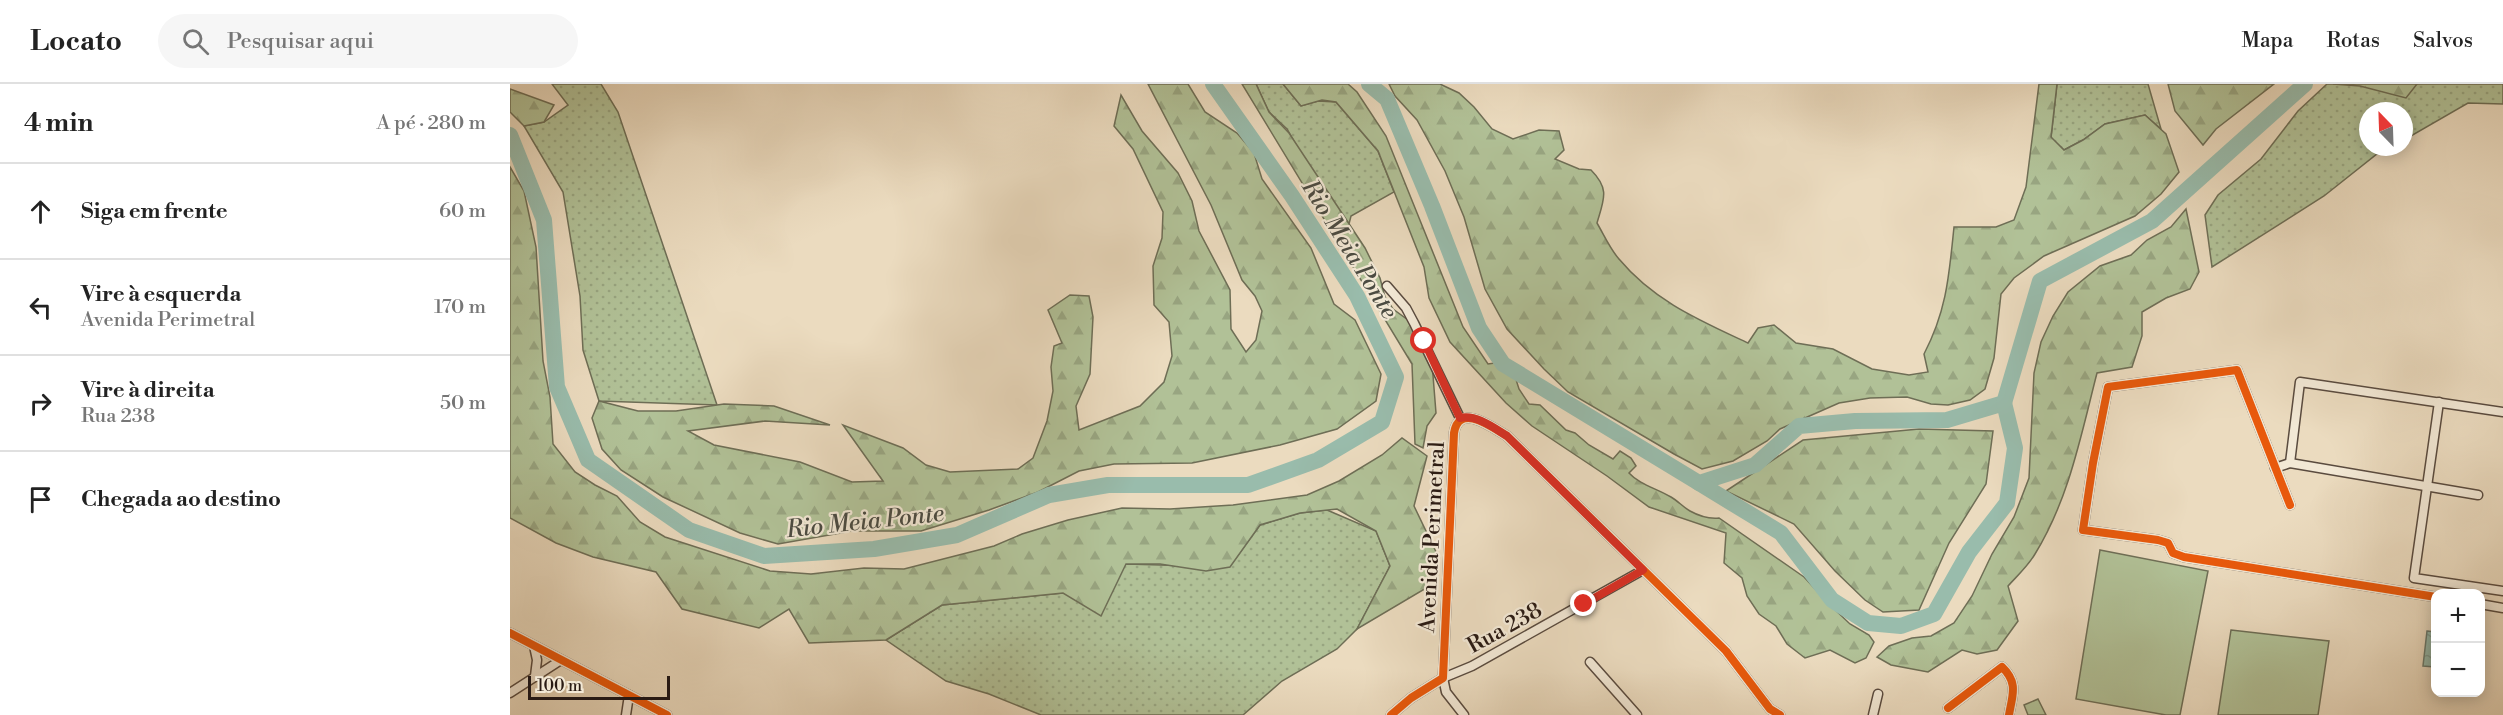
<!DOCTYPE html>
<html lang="pt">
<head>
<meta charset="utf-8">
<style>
	:root { --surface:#fff; --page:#f6f6f6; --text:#222; --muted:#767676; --line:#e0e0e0 }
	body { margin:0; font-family:"Libre Bodoni",serif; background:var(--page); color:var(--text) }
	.controls { position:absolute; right:18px; bottom:18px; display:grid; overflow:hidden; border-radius:12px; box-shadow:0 3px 15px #0003 }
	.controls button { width:54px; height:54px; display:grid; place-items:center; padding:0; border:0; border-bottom:2px solid var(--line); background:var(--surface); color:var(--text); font:30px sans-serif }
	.compass { position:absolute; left:1849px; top:18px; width:54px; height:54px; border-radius:50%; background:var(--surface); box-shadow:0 3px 15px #0003; rotate:337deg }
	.scale { position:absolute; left:18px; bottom:15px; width:142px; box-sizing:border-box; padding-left:6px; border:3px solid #2a1b14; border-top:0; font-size:16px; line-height:21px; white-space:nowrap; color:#2a1b14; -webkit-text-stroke:4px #f2e8d5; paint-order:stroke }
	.stop { position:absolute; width:18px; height:18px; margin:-14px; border:4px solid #d93025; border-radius:50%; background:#fff }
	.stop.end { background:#d93025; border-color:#fff; box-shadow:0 2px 6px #0008 }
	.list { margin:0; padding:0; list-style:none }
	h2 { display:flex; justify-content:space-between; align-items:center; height:78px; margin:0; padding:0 24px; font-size:26px }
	h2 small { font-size:20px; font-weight:400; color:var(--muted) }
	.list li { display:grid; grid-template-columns:39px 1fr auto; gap:18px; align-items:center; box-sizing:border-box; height:96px; padding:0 24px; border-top:2px solid var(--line) }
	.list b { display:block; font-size:22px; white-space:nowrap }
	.list p { margin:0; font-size:20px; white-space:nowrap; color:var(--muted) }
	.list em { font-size:20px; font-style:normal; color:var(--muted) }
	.icon { flex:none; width:33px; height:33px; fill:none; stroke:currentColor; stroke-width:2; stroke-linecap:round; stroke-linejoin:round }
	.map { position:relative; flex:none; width:1993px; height:631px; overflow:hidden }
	header { display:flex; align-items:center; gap:36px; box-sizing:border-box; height:84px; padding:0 30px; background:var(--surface); border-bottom:2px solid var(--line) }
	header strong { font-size:28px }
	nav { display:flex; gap:33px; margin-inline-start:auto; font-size:21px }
	.search { width:420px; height:54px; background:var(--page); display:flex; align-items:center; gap:15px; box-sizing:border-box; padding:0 21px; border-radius:33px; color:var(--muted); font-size:22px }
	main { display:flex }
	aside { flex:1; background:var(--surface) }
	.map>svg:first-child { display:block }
	.grass { fill:url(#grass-dots); stroke:#6e6e56; stroke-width:1.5 }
	.forest { fill:url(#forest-firs); stroke:#6e6e56; stroke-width:1.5 }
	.garden { fill:#b1c197; stroke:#6e6e56; stroke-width:1.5 }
	.water { fill:url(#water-ripples); stroke:#6d7c6f; stroke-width:1.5 }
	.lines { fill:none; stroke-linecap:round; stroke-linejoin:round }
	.river { stroke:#99bcac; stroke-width:16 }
	.street-casing { stroke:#5a4b3f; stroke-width:11 }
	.street { stroke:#f2e8d5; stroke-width:8 }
	.cycleway-casing { stroke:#f2e8d5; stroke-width:11 }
	.cycleway { stroke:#e8590c; stroke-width:8 }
	.route { stroke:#d93025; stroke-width:8 }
	.labels { text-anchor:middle; stroke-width:4.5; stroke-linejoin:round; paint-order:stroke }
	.street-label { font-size:22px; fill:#2a1b14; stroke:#f2e8d5 }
	.water-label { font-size:24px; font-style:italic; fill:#4b4b42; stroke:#f2e8d5 }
</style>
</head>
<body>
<header>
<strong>Locato</strong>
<div class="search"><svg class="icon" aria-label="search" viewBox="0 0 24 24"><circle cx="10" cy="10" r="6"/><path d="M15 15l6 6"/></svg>Pesquisar aqui</div>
<nav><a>Mapa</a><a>Rotas</a><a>Salvos</a></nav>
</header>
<main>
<aside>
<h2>4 min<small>A pé · 280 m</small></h2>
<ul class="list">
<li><svg class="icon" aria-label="ahead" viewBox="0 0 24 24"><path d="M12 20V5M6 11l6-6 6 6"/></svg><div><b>Siga em frente</b></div><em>60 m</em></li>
<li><svg class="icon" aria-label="left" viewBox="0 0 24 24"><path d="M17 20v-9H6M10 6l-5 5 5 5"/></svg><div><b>Vire à esquerda</b><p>Avenida Perimetral</p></div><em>170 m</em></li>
<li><svg class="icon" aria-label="right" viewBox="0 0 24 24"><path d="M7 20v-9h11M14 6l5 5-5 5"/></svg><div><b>Vire à direita</b><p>Rua 238</p></div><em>50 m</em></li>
<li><svg class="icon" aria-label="arrive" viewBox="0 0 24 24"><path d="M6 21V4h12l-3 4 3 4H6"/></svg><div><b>Chegada ao destino</b></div></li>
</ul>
</aside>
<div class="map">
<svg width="1993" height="631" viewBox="0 0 1993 631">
	<defs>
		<pattern id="grass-dots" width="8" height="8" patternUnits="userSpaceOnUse" patternTransform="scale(1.5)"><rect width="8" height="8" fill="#b1c197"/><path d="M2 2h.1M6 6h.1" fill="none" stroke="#98a581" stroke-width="1.8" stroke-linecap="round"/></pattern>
		<pattern id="forest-firs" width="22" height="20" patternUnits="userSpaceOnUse" patternTransform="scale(1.5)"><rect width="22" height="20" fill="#b1c197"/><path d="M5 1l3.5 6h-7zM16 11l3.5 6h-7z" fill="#98a581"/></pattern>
		<pattern id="water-ripples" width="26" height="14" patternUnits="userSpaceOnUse" patternTransform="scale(1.5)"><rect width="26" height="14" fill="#99bcac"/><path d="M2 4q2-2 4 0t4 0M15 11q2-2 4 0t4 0" fill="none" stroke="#84a193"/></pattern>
	</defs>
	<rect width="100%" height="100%" fill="#ebdbbf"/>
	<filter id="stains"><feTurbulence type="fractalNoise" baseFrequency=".00333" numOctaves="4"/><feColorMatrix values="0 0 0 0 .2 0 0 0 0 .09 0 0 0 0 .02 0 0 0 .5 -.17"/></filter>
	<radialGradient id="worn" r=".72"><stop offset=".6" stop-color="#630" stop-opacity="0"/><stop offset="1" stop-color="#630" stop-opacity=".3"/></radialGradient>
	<g class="grass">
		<path d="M 42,0 L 91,0 L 108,28 L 207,321 L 89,317 L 73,266 L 70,212 L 53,108 L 14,42 L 34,38 L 58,21 Z"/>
		<path d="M 746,0 L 773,0 L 791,22 L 808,17 L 826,18 L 868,67 L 884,108 L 841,132 L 839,140 L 800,85 L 777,45 L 759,28 Z"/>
		<path d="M 1547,0 L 1638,0 L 1651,45 L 1635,31 L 1595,40 L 1573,56 L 1554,66 L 1541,54 Z"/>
		<path d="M 1817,0 L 1993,0 L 1993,20 L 1958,19 L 1894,56 L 1894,27 L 1858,27 L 1858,63 L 1880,63 L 1867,70 L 1814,112 L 1702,183 L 1695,131 L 1708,111 L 1751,75 L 1788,27 Z"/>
		<path d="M 817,426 L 866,447 L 880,482 L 847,545 L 827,565 L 772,597 L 733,631 L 531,631 L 479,610 L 436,597 L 376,556 L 432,521 L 553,509 L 616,480 L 719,483 L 750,441 L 790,429 Z"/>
	</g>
	<g class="forest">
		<path d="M 638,0 L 678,0 L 695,28 L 727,49 L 744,69 L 752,95 L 801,164 L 824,220 L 845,236 L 871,290 L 866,317 L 827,345 L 770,361 L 682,379 L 604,380 L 569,387 L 528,408 L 479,426 L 411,447 L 342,447 L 268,460 L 230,449 L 153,413 L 111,386 L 92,365 L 82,334 L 89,317 L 128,327 L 166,327 L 214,320 L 264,322 L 320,341 L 255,337 L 178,347 L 204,361 L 290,378 L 342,398 L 373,397 L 333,341 L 393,364 L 416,381 L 440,388 L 508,385 L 523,374 L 537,337 L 543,307 L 541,283 L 544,262 L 552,259 L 538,226 L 560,211 L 579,212 L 583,233 L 580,290 L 566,322 L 569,346 L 630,322 L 654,298 L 662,272 L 659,238 L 644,221 L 643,182 L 652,154 L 653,128 L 623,65 L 604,42 L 611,11 L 632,47 L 668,89 L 682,117 L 689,147 L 720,206 L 721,245 L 736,268 L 746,256 L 752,227 L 745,212 L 732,196 L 701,121 Z"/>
		<path d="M 732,0 L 746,0 L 759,28 L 779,49 L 855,164 L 870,194 L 875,213 L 883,225 L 898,236 L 922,279 L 926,329 L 917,342 L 913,364 L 905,360 L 902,280 Z"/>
		<path d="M 773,0 L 838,0 L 847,8 L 876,52 L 953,243 L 978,280 L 985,279 L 1003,286 L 1009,305 L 1019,320 L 1030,321 L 1056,346 L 1065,349 L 1079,361 L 1103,375 L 1110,367 L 1121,374 L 1126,382 L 1119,389 C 1130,401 1146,404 1161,413 C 1168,417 1173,423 1180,427 C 1189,432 1199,435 1209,434 L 1294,493 L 1319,520 L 1340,540 L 1359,551 L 1364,558 L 1356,574 L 1345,579 L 1320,566 L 1295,574 L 1277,560 L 1266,542 L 1249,530 L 1237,512 L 1232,494 L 1214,479 L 1216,449 L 1139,423 L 1097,392 L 1022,342 L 996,319 L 940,258 L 919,214 L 914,183 L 868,67 L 826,18 L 812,16 L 791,22 Z"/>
		<path d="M 879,0 L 930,0 L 949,9 L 964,23 L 982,45 L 1003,55 L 1029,46 L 1049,47 L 1054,66 L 1045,75 L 1069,85 L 1081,86 C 1100,105 1094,115 1087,139 C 1094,151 1100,165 1109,175 C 1144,217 1189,236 1238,259 L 1248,244 L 1264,241 L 1286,259 L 1323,265 L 1362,285 L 1399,291 L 1418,288 L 1414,270 C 1437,226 1439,191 1444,143 L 1486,143 L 1504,136 L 1516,103 L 1529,0 L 1547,0 L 1541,53 L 1554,66 L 1573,56 L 1595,40 L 1635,31 L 1656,50 L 1669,88 L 1651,110 L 1625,132 L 1534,172 L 1504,194 L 1491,210 L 1484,274 L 1475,305 L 1460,316 L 1438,321 L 1421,320 L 1397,313 L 1360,314 L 1329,319 L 1270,345 L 1257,357 L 1223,377 L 1192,385 L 1164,370 L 1058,308 L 1034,285 L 997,245 L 975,205 L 954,133 L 935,87 L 907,36 L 885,12 Z"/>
		<path d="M 1658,0 L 1764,0 L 1706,45 L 1693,61 L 1665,27 Z"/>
		<path d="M 1823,0 L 1907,0 L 1896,14 L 1850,2 Z"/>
		<path d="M 0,5 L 44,21 L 34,38 L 14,42 L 0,28 Z"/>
		<path d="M 0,83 L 14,107 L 26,163 L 33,277 L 40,313 L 43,360 L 65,388 L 85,401 L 107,412 L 130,438 L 155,453 L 260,487 L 301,490 L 354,484 L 394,485 L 484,462 L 512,450 L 558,436 L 612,424 L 660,425 L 723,421 L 797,411 L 829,397 L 872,371 L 892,354 L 917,372 L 904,422 L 928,472 L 918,503 L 847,545 L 880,482 L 866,447 L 827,425 L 790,429 L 750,441 L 720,483 L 696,487 L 650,480 L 616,480 L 591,532 L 553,509 L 432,521 L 376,556 L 299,559 L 279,525 L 249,544 L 172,525 L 146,488 L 83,473 L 46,459 L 0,434 Z"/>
		<path d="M 1676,125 L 1689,188 L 1680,205 L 1656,214 L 1632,228 L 1632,252 L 1622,283 L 1587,289 C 1571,351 1559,415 1525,470 C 1518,482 1507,492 1498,502 L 1508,537 L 1487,566 L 1467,570 L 1452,566 L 1418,588 L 1381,581 L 1367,573 L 1379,562 L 1402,554 L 1421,552 L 1444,539 L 1462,512 L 1482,470 L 1504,433 L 1519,394 L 1524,289 L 1531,258 L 1543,232 L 1558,208 L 1590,182 L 1621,171 L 1637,156 L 1661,143 Z"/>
		<path d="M 1409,345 L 1483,347 L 1476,400 L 1439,459 L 1409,526 L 1373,528 L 1355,516 L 1325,487 L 1284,440 L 1216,407 L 1293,356 Z"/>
		<path d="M 1528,615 L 1536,631 L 1518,631 L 1514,621 Z"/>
	</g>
	<g class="garden">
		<path d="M 1590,466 L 1698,487 L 1670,631 L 1656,631 L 1566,615 Z"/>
		<path d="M 1721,546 L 1819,557 L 1808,631 L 1708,631 Z"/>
	</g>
	<path class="water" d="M 1917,547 L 1925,548 L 1925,583 L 1913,582 Z"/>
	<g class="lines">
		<g class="river">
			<path d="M 859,0 L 877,15 L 922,122 L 969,244 L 993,280 L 1189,399 L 1245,381 L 1289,342 L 1345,337 L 1437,336 L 1494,319 L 1530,197 L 1642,137 L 1795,0"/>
			<path d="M 0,51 L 34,136 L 47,303 L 78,376 L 179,446 L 254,472 L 364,465 L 447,451 L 539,411 L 598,401 L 738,401 L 808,376 L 872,338 L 886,293 L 847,212 L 782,112 L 703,0"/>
			<path d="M 1189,399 L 1271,449 L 1322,516 L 1358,539 L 1391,542 L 1424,530 L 1459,468 L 1497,419 L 1505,364 L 1494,319"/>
		</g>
		<g class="street-casing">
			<g id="street">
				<path d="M 877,202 L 896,224 L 904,239 L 950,334"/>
				<path d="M 1929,318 L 1904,494 L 1993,507"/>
				<path d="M 1780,379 L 1790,298 L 1993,328"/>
				<path d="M 1765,384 L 1780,379 L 1968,411"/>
				<path d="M 1780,421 L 1727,286 L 1598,303 L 1583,379 L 1573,446 L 1648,456 L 1658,459 L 1663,469 L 1674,473 L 1926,513"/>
				<path d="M 1970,520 L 1993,524"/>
				<path d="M 0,549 L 157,631"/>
				<path d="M 24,562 L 27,576 L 25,592"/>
				<path d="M 1080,578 L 1127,631"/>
				<path d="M 0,609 L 51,576"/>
				<path d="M 1438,624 L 1492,583 C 1509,599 1502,612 1499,631"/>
				<path d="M 116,631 L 119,611"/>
				<path d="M 881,631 L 901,614 L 933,594 L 944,349 C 949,318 982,343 997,352 L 1216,567 L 1260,625 L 1270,631"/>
				<path d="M 954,631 L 936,608 L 933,594 L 962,582 L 1133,486"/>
				<path d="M 1363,631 L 1368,610"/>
			</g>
		</g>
		<use href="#street" class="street"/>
		<g class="cycleway-casing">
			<g id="cycleway">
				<path d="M 1780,421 L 1727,286 L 1598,303 L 1583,379 L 1573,446 L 1648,456 L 1658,459 L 1663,469 L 1674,473 L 1926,513"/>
				<path d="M 0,549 L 157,631"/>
				<path d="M 1438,624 L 1492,583 C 1509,599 1502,612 1499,631"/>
				<path d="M 881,631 L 901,614 L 933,594 L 944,349 C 949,318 982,343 997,352 L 1216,567 L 1260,625 L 1270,631"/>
			</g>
		</g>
		<use href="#cycleway" class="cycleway"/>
	</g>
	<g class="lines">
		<path class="route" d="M 914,257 L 950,334 C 966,330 984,344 997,352 L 1133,486 L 1074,520"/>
	</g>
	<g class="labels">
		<g class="street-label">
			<text transform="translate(921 453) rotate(-87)" y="8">Avenida Perimetral</text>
			<text transform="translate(994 543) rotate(-29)" y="8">Rua 238</text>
		</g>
		<g class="water-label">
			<text transform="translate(840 165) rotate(58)" y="8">Rio Meia Ponte</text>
			<text transform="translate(355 437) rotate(-6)" y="8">Rio Meia Ponte</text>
		</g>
	</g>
	<rect width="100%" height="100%" filter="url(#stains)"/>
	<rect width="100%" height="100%" fill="url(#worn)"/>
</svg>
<div class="controls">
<button>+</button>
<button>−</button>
</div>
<svg class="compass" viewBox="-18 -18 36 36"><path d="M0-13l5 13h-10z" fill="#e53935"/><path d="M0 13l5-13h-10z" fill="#767676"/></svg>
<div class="scale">100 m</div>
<div class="stop" style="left:914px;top:257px"></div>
<div class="stop end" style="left:1074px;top:520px"></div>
</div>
</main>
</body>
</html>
